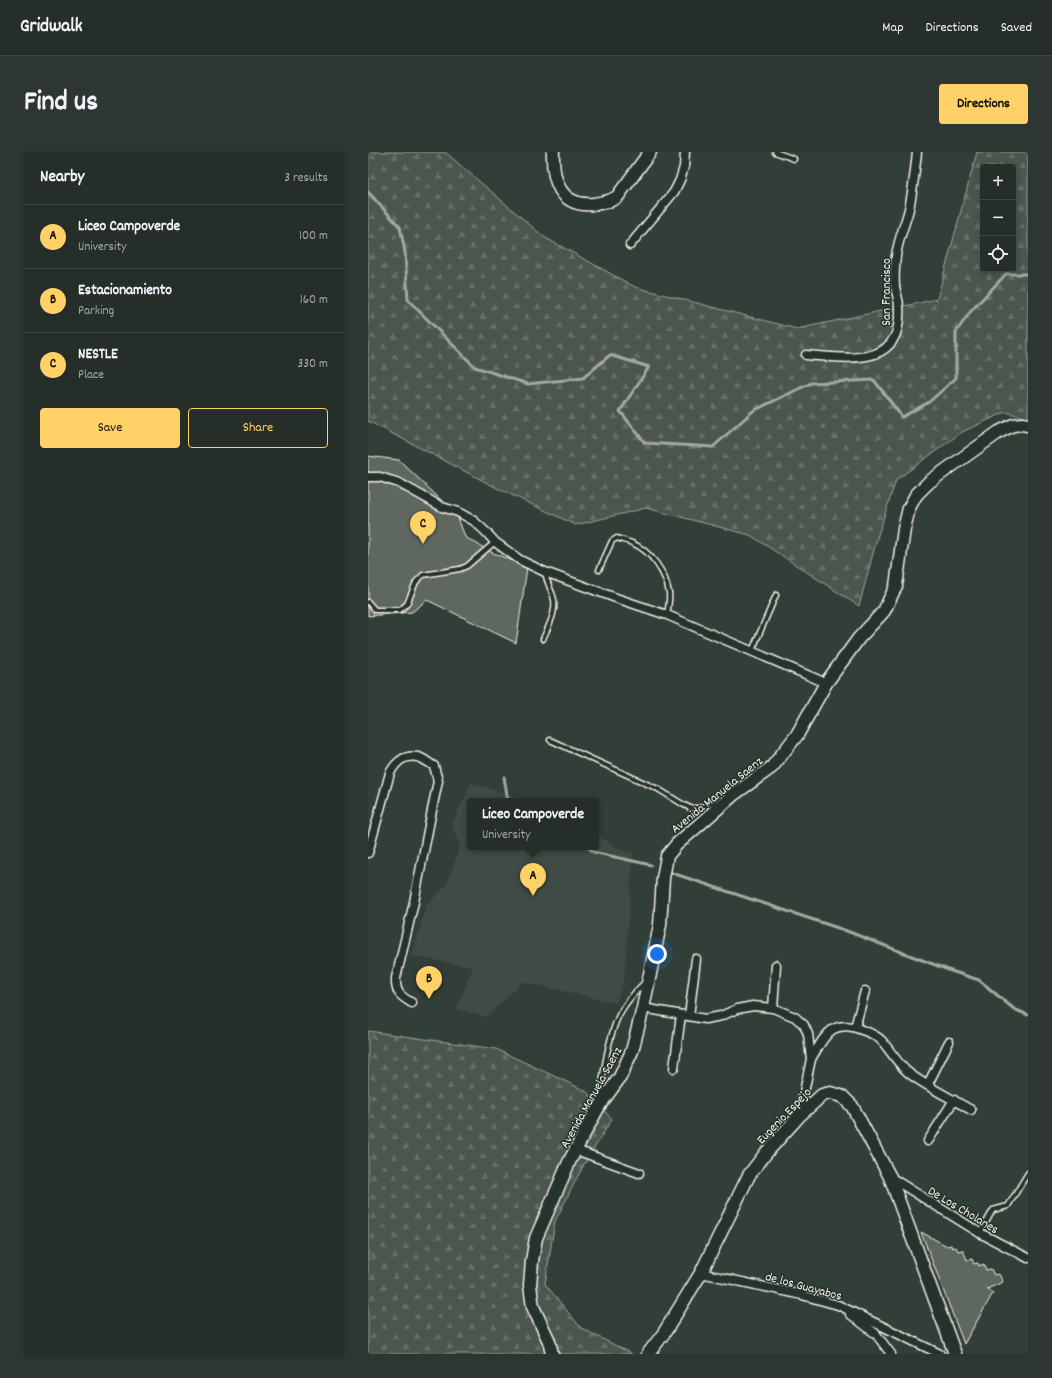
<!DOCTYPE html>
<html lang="en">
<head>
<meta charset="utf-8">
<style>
	:root { --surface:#262e2a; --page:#2e3632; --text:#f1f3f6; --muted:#a4a8a8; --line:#424a47; --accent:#ffd166 }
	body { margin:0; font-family:Dekko,sans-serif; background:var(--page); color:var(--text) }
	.controls { position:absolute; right:12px; top:12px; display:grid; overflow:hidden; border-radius:4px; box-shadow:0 2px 6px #0003 }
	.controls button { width:36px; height:36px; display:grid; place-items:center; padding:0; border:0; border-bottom:1px solid var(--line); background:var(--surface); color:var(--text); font:20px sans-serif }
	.you { position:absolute; left:289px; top:802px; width:14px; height:14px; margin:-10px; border:3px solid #fff; border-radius:50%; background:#1a73e8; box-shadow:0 0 0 6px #1a73e833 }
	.badge { display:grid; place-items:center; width:26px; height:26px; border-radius:50%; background:var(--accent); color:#111; font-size:13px; font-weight:700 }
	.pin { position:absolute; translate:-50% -33px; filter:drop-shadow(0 1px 2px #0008) }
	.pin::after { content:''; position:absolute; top:21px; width:14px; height:12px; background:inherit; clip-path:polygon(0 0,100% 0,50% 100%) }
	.popup { position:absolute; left:99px; top:646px; width:132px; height:52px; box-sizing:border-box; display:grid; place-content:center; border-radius:4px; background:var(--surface); filter:drop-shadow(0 1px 3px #0005); font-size:13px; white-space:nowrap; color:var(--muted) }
	.popup b { font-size:15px; color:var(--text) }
	.popup::after { content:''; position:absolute; left:50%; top:100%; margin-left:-8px; border:8px solid transparent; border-top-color:var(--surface) }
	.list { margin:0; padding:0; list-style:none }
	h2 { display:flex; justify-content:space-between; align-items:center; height:52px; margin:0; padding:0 16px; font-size:17px }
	h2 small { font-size:13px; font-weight:400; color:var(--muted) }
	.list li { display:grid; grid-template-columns:26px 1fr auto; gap:12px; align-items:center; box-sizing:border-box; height:64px; padding:0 16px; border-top:1px solid var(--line) }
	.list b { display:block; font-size:15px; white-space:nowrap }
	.list p { margin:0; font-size:13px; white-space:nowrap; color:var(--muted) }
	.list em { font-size:13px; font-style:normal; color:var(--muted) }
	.actions { display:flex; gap:8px; padding:12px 16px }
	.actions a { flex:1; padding:9px 0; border:1px solid var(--accent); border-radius:4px; text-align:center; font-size:14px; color:var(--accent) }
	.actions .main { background:var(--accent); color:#111 }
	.icon { flex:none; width:22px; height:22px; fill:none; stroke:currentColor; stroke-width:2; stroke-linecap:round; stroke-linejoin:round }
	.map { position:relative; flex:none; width:660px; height:1202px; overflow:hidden; border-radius:4px }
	header { display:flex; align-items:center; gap:24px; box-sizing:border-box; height:56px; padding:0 20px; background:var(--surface); border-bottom:1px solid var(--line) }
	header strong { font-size:19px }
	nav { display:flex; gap:22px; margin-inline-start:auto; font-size:14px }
	.intro { display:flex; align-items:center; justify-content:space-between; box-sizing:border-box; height:96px; padding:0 24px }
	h1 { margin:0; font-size:28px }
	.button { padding:10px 18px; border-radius:4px; background:var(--accent); color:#111; font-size:14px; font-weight:700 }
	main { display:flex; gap:24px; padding:0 24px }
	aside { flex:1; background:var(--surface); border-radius:4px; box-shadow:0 2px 6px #0003 }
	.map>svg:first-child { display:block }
	.built { fill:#404b44 }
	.forest { fill:url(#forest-firs); stroke:#a0a49c; fill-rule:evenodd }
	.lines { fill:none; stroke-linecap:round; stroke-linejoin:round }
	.stream { stroke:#a6a9a1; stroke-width:3 }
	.building { fill:#5f6861; stroke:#f4f1e8 }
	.lane-casing { stroke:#f4f1e8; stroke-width:7 }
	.street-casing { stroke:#f4f1e8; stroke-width:11 }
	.secondary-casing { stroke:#f4f1e8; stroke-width:15 }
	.lane { stroke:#26332d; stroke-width:4 }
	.street { stroke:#26332d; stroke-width:8 }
	.secondary { stroke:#26332d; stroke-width:12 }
	.labels { text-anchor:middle; stroke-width:3; stroke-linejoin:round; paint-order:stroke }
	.street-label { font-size:13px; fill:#f4f1e8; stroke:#26332d }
</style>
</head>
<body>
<header>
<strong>Gridwalk</strong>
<nav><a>Map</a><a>Directions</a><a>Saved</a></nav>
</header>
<div class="intro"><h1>Find us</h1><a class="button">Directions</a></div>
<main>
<aside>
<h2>Nearby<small>3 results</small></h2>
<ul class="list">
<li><span class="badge">A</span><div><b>Liceo Campoverde</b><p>University</p></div><em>100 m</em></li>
<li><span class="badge">B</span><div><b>Estacionamiento</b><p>Parking</p></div><em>160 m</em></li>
<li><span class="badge">C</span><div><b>NESTLE</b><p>Place</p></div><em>330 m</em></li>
</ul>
<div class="actions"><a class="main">Save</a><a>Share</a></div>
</aside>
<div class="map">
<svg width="660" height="1202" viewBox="0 0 660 1202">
	<defs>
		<pattern id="forest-firs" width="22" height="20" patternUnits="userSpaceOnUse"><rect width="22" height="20" fill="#4c564f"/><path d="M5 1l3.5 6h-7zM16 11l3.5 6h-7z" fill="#666f68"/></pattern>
	</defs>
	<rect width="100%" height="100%" fill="#323e38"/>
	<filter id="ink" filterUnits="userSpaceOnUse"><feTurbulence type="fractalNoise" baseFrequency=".025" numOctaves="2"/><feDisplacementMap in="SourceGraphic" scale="8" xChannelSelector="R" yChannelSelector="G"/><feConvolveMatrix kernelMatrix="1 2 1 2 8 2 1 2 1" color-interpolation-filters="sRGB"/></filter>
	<g filter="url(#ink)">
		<path class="built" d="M 103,631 L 163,649 L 102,649 L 102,695 L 228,695 L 228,681 L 252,698 L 265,700 L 256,829 L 248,851 L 155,830 L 118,865 L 88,857 L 105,815 L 44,804 L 58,754 L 78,733 L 92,695 L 84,673 Z"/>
		<g class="forest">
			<path d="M 0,0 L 77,0 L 176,85 L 267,135 L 429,177 L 569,147 L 609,0 L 660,0 L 660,266 L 638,260 L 594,280 L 528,328 L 510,383 L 491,454 L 382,383 L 278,356 L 208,373 L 131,337 L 0,269 ZM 615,15 L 645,15 L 645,117 L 615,117 Z"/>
			<path d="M 0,879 L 128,897 L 218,939 L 244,967 L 214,1016 L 187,1069 L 177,1132 L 213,1176 L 264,1202 L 0,1202 Z"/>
		</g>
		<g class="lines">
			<g class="stream">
				<path d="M 0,40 L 32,75 L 37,100 L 40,148 L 107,215 L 160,232 L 215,226 L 242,203 L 281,215 L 252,259 L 277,291 L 345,295 L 385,259 L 443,231 L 506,228 L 534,265 L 561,250 L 588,226 L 588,180 L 603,159 L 638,122 L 660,122"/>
				<path d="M 136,625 L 140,649"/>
				<path d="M 220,695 L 225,700 L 283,713"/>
				<path d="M 301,720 L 476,778 L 583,819 L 611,828 L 646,857 L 660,863"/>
			</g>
		</g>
		<g class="building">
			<path d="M 0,304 L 31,308 L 89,363 L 97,385 L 123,400 L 159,415 L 148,491 L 59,448 L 44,460 L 0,464 Z"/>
			<path d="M 553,1080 L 579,1094 L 583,1093 L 584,1096 L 588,1095 L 590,1099 L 595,1098 L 599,1108 L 604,1107 L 606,1112 L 610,1111 L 611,1114 L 616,1112 L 618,1118 L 623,1117 L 626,1123 L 631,1122 L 635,1130 L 619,1137 L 625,1141 L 596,1192 Z"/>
		</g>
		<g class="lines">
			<g class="lane-casing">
				<g id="lane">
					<path d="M 407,0 L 426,7"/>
					<path d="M 231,418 L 244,389 L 249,386 C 254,388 259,389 264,391 C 283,399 298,421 301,441 C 302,448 300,456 299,463"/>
					<path d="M 0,450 L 7,458 L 32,458 L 39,452 L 48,430 L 55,423 L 92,417 L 99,414 L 127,390"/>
					<path d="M 175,487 C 180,475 190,458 185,444 C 182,435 179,431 177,420"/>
					<path d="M 384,499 L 408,443"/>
					<path d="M 182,588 L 290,637 L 316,653 L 322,656 L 331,656 L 351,649"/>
					<path d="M 232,946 C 235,921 239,893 248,870 C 253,856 266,841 277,830"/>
					<path d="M 612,1081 L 625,1058 L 640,1054 L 660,1021"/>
				</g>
			</g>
			<g class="street-casing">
				<g id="street">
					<path d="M 262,93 L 306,40 L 312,28 L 316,15 L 317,0"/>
					<path d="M 438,203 C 481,206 535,217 531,155 C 531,148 528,141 527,134 C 526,124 527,114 528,104 C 530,88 537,73 541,57 C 545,38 547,19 549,0"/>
					<path d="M 0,325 L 12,325 L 31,331 L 74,355 L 90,360 L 106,369 L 118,380 L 127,390 L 152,408 L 177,420 L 248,446 L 299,463 L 458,531"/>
					<path d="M 0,701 L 22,621 C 28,610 36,602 50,605 C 55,606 62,612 66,614 L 70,629 L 66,648 L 46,750 L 28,826 C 27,840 32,844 44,851"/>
					<path d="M 275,856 L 337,867 L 353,864 L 369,857 L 385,854 L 405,856 L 427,865 L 436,873 L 440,882 L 443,907 L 431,964"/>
					<path d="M 405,856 L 408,813"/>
					<path d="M 321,864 L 328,807"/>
					<path d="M 487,875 L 497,839"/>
					<path d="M 443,907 C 457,884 463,866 494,878 C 500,880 508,883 513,888 C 523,899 530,913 542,922 C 561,936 583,946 603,958"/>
					<path d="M 306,916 L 313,863"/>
					<path d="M 560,932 L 581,890"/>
					<path d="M 560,989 L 586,948"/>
					<path d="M 208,998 L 271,1021"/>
					<path d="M 522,1025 L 612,1081 L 660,1106"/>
					<path d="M 333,1121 L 434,1143 L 470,1153 L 572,1202"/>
					<path d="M 482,1162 L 508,1182 L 523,1202"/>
				</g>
			</g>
			<g class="secondary-casing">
				<g id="secondary">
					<path d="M 185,0 C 184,28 192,55 225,52 C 233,51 242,50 249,45 C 252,42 255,36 258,33 C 266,22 274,11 282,0"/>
					<path d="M 184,1202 L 181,1189 L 165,1155 L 162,1133 L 164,1109 L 168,1086 L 202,1008 L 231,954 L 252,925 L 264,899 L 275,856 L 292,773 L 295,726 L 299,704 L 309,692 L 365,643 L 404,615 L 429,583 L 458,531 L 491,486 L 516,459 L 528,434 L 536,377 L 541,356 L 548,343 L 561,330 L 631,280 L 645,273 L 654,272 L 660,273"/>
					<path d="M 280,1202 L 296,1181 L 333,1121 L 381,1023 L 398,1001 L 431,964 L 454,943 L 462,941 L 470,943 L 475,945 L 484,954 L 522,1025 L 587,1202"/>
				</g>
			</g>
			<use href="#lane" class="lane"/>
			<use href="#street" class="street"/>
			<use href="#secondary" class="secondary"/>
		</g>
	</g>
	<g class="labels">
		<g class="street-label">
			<text transform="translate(517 140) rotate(-90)" y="5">San Francisco</text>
			<text transform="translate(348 642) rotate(-39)" y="5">Avenida Manuela Saenz</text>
			<text transform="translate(222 945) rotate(-61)" y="5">Avenida Manuela Saenz</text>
			<text transform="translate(415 963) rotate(-46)" y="5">Eugenio Espejo</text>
			<text transform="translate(596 1057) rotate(31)" y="5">De Los Cholanes</text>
			<text transform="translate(436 1133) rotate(15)" y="5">de los Guayabos</text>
		</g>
	</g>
</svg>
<div class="controls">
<button>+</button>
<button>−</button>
<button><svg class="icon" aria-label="locate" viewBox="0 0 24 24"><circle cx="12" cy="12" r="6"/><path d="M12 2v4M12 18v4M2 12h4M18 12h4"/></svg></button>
</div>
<div class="you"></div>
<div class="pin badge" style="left:165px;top:744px">A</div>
<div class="popup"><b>Liceo Campoverde</b>University</div>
<div class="pin badge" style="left:61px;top:847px">B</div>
<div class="pin badge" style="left:55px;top:392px">C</div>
</div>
</main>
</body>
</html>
